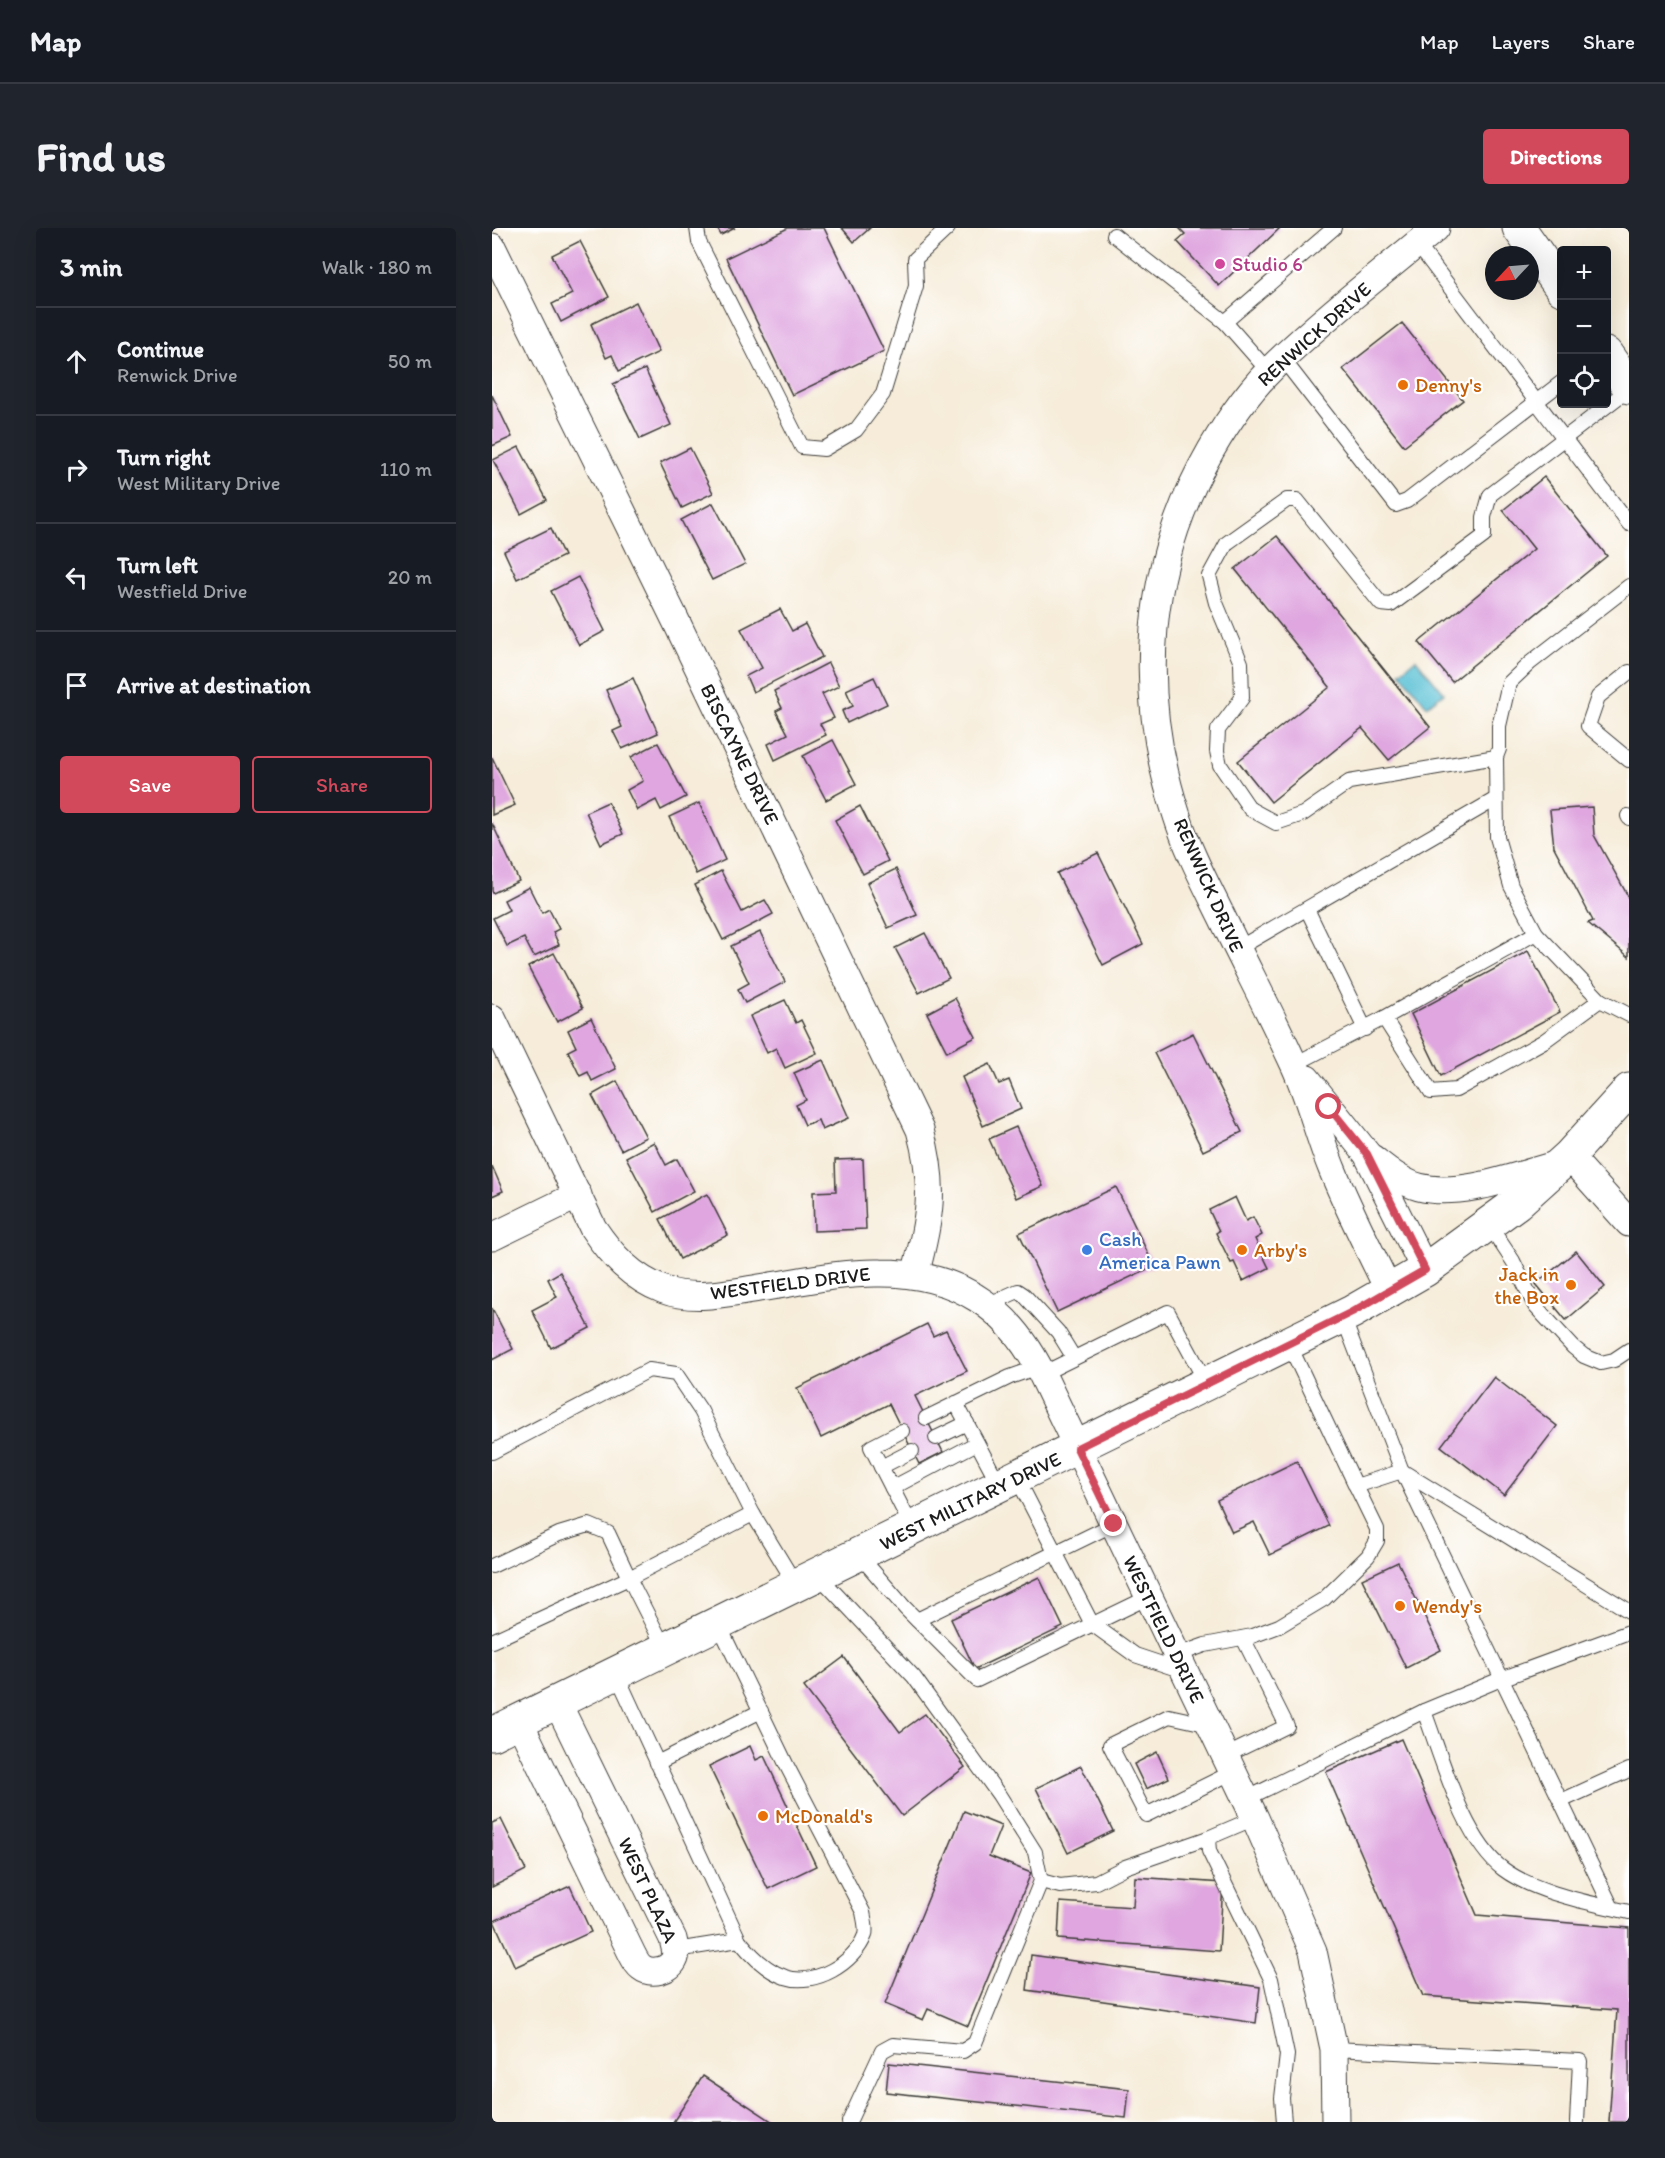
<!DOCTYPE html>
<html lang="en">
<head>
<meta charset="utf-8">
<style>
	:root { --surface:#171b24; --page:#20242c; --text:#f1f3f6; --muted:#9ea1a6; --line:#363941; --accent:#d1495b }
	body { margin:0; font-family:Itim,sans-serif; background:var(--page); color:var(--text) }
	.controls { position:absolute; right:18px; top:18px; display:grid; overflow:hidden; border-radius:6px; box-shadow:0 6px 24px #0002 }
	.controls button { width:54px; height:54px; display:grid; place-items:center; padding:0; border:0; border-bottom:2px solid var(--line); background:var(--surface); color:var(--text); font:30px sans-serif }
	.compass { position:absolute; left:993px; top:18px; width:54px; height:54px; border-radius:50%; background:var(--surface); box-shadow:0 6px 24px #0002; rotate:244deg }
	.stop { position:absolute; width:18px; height:18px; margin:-14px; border:4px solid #d1495b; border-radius:50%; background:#fff }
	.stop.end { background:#d1495b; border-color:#fff; box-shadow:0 2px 6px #0008 }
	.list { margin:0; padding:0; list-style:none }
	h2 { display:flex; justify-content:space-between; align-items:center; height:78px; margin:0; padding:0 24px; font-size:26px }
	h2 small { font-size:20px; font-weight:400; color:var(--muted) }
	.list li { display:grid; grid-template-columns:39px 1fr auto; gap:18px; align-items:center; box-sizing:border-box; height:108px; padding:0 24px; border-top:2px solid var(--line) }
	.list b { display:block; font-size:22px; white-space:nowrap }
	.list p { margin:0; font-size:20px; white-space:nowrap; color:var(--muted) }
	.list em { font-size:20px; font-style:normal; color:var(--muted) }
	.actions { display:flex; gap:12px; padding:18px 24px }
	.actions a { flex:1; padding:14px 0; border:2px solid var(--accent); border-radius:6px; text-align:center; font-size:21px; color:var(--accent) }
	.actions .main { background:var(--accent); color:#fff }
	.icon { flex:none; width:33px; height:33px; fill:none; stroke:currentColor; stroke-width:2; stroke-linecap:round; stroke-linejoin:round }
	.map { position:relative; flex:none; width:1137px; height:1894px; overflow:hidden; border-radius:6px }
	header { display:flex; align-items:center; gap:36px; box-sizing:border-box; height:84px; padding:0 30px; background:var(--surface); border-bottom:2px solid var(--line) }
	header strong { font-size:28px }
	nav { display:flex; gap:33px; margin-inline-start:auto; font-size:21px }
	.intro { display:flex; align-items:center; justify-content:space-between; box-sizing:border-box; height:144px; padding:0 36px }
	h1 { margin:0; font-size:42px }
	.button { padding:15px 27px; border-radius:6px; background:var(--accent); color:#fff; font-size:21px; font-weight:700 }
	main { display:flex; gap:36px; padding:0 36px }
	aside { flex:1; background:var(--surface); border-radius:6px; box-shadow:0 6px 24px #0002 }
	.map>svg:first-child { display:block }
	.water { fill:#57bfd4; stroke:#3a6e78; stroke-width:1.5 }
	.building { fill:#dfa6df }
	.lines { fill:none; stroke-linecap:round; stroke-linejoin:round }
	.service-casing { stroke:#3d3b38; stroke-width:16 }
	.minor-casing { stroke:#3d3b38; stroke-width:29 }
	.secondary-casing { stroke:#3d3b38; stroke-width:35 }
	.service { stroke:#fff; stroke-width:14 }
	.minor { stroke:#fff; stroke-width:27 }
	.secondary { stroke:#fff; stroke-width:33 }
	.route { stroke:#d1495b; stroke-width:8 }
	.hotel-dot { fill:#d1479c; stroke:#fff; stroke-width:2 }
	.food-dot { fill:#e8710a; stroke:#fff; stroke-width:2 }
	.shop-dot { fill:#3f7fe0; stroke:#fff; stroke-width:2 }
	.labels { text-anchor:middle; stroke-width:4.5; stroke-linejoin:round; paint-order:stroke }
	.hotel-label { font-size:20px; fill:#b23c85; stroke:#fff; text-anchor:start }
	.street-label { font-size:20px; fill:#1c1c1c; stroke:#fff }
	.food-label { font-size:20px; fill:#c56008; stroke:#fff; text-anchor:start }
	.shop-label { font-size:20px; fill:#366cbe; stroke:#fff; text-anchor:start }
</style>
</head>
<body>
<header>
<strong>Map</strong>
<nav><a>Map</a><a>Layers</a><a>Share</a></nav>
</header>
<div class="intro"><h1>Find us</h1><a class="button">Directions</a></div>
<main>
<aside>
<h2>3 min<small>Walk · 180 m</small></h2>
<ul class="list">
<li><svg class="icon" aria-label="ahead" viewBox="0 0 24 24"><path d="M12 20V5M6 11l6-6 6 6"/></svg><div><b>Continue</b><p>Renwick Drive</p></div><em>50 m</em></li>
<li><svg class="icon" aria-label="right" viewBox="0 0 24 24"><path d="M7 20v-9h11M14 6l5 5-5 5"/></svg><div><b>Turn right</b><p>West Military Drive</p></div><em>110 m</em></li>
<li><svg class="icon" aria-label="left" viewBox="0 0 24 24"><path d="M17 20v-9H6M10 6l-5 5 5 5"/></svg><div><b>Turn left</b><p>Westfield Drive</p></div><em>20 m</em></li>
<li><svg class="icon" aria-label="arrive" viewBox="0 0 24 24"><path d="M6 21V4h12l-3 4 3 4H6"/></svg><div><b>Arrive at destination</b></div></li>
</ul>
<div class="actions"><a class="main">Save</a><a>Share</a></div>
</aside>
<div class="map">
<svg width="1137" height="1894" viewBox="0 0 1137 1894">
	<rect width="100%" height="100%" fill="#fff"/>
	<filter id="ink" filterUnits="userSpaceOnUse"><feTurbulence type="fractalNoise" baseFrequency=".0167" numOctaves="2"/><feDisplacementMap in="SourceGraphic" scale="12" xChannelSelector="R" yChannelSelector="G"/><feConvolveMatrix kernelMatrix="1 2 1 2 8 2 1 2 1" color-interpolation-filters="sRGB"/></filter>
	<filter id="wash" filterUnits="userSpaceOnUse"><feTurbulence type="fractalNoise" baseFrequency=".008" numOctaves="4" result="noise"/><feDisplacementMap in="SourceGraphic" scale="24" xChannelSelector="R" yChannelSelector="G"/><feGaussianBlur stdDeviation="1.35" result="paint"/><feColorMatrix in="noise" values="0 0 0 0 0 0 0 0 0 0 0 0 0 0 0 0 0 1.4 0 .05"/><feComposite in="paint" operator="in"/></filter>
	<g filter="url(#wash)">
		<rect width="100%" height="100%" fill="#f6ecd9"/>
		<path class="water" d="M 924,431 L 952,465 L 935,478 L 908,444 Z"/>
		<g id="blocks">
			<g class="building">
				<path d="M 225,0 L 243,0 L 229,7 Z"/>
				<path d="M 296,0 L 332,0 L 392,123 L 300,167 L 234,30 Z"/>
				<path d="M 350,0 L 378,0 L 362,14 Z"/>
				<path d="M 687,0 L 788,0 L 727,58 L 685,13 L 693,6 Z"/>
				<path d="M 88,13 L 117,69 L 69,94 L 60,76 L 80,66 L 60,27 Z"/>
				<path d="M 144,74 L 167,124 L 127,143 L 120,127 L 114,130 L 99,96 Z"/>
				<path d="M 910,95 L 971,172 L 912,218 L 851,141 Z"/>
				<path d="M 153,141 L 179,197 L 148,211 L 121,156 Z"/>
				<path d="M 0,167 L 20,209 L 0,218 Z"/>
				<path d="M 27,219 L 55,272 L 29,286 L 1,232 Z"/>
				<path d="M 198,220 L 221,265 L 190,280 L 168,235 Z"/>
				<path d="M 1052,249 L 1115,328 L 960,454 L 927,414 L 1042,321 L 1011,282 Z"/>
				<path d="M 221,275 L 253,336 L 220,352 L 189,292 Z"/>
				<path d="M 59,300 L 72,328 L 25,351 L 12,323 Z"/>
				<path d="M 785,308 L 938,499 L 897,532 L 870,500 L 779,574 L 746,533 L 838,459 L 743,341 Z"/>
				<path d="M 86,349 L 113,403 L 87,417 L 59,363 Z"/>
				<path d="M 288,381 L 300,403 L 313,396 L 330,429 L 261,464 L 254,448 L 270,440 L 249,401 Z"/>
				<path d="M 336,435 L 347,458 L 330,466 L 342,490 L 328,496 L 334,507 L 283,532 L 276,516 L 296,506 L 284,483 L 290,480 L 282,463 Z"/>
				<path d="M 382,449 L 395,476 L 355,495 L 350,483 L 361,478 L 354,462 Z"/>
				<path d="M 141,450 L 166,505 L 130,521 L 121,503 L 130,499 L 114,462 Z"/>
				<path d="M 341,512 L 364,556 L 334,572 L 311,528 Z"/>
				<path d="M 166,515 L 194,569 L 169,582 L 164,572 L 145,582 L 135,562 L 151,553 L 139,529 Z"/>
				<path d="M 0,529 L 23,577 L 0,587 Z"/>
				<path d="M 116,574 L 131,606 L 109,616 L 94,584 Z"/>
				<path d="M 207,575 L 233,632 L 204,646 L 177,589 Z"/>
				<path d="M 368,578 L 396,633 L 371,646 L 343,592 Z"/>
				<path d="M 1100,579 L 1102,607 L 1137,670 L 1137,729 L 1096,695 L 1101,693 L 1062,619 L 1058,582 Z"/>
				<path d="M 0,595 L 27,653 L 1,665 L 0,663 Z"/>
				<path d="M 606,625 L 651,716 L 611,737 L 565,645 Z"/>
				<path d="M 404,641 L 425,687 L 396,700 L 375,655 Z"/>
				<path d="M 229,643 L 250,684 L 273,672 L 281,686 L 231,712 L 203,657 Z"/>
				<path d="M 37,659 L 50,685 L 57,681 L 67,701 L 61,704 L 67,717 L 42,729 L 32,710 L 15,718 L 1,690 L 17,682 L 12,672 Z"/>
				<path d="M 268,704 L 293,754 L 253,775 L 246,761 L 257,755 L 239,718 Z"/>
				<path d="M 433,705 L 457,750 L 427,765 L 403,720 Z"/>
				<path d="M 1036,723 L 1068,784 L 949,848 L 919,786 Z"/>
				<path d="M 62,725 L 91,780 L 65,794 L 36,739 Z"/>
				<path d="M 463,770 L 484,809 L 455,824 L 435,785 Z"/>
				<path d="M 293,772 L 304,795 L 309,792 L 325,825 L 293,840 L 284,820 L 275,825 L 258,788 Z"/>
				<path d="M 99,790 L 124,841 L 100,853 L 96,844 L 88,848 L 76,823 L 84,819 L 76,802 Z"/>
				<path d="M 701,805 L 750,904 L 711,923 L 662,825 Z"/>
				<path d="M 331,832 L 357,890 L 330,902 L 326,892 L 313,897 L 304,877 L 314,872 L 302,845 Z"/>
				<path d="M 498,836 L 507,856 L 517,852 L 529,881 L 491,898 L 470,849 Z"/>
				<path d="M 125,853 L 154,909 L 129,922 L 100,867 Z"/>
				<path d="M 524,899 L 551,958 L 524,970 L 497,911 Z"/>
				<path d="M 162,914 L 174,937 L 185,931 L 202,963 L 163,984 L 134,929 Z"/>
				<path d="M 371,931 L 374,1001 L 322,1003 L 321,964 L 344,963 L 343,932 Z"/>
				<path d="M 0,938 L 11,963 L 0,968 Z"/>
				<path d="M 624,959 L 662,1038 L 565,1084 L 527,1005 Z"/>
				<path d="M 215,966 L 236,1007 L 188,1031 L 168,991 Z"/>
				<path d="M 743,969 L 754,993 L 761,989 L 770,1007 L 763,1011 L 777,1040 L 751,1053 L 742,1034 L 739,1035 L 724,1005 L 727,1003 L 717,982 Z"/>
				<path d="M 1084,1023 L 1113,1059 L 1074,1092 L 1044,1056 Z"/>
				<path d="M 68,1044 L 98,1100 L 59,1120 L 40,1082 L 65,1069 L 56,1051 Z"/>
				<path d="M 0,1080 L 21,1121 L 0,1132 Z"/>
				<path d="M 435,1096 L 441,1108 L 454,1102 L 475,1143 L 423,1168 L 451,1224 L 427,1236 L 397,1176 L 329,1210 L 305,1160 Z"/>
				<path d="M 1002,1149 L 1065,1198 L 1012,1267 L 949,1218 Z"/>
				<path d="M 805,1233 L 837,1298 L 778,1327 L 762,1294 L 740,1304 L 725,1272 Z"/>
				<path d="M 906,1334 L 949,1422 L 914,1440 L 870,1351 Z"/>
				<path d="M 547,1349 L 571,1399 L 483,1441 L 459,1391 Z"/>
				<path d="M 352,1429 L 408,1504 L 433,1486 L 473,1539 L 410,1588 L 312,1459 Z"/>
				<path d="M 909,1511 L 985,1687 L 1137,1700 L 1137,1894 L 1117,1894 L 1125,1782 L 931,1768 L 834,1544 Z"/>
				<path d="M 258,1518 L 264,1532 L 272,1528 L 324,1638 L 276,1661 L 217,1538 Z"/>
				<path d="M 665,1524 L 677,1550 L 654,1561 L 642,1536 Z"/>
				<path d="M 589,1538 L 621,1603 L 576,1625 L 544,1560 Z"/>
				<path d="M 472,1583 L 509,1598 L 497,1628 L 539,1645 L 476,1798 L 436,1781 L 431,1792 L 393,1776 Z"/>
				<path d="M 9,1591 L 34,1642 L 0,1659 L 0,1595 Z"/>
				<path d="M 643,1649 L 731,1655 L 727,1723 L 566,1711 L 568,1674 L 641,1679 Z"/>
				<path d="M 78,1658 L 99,1704 L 23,1739 L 2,1693 Z"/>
				<path d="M 539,1727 L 768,1759 L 764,1795 L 535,1762 Z"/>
				<path d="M 397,1835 L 637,1861 L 634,1890 L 394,1864 Z"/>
				<path d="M 211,1848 L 281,1894 L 181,1894 Z"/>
			</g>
		</g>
	</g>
	<g filter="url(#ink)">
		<use href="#blocks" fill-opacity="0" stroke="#3d3b38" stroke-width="1.5"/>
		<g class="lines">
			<g class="service-casing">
				<g id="service">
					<path d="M 205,0 L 207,14 L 310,219 L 332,221 L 364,202 L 391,166 L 424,58 L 423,31 L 456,0"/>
					<path d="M 622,7 L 733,94 L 777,144"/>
					<path d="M 925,16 L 1137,296"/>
					<path d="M 733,94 L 842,0"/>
					<path d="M 790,130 L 904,277 L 915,273 L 1070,154"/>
					<path d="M 1137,161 L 998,267 L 992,289 L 992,308 L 899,377 L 889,376 L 805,272 L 795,272 L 735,315 L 717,348 L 724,375 L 749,435 L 750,470 L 726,502 L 725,523 L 728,537 L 758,581 L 784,595 L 811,586 L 857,554 L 1004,529 L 1007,521 L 1007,498 L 1017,455 L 1038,435 L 1137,358"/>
					<path d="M 1137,444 L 1106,469 L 1096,498 L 1137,532"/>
					<path d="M 1136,588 L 1137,590"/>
					<path d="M 815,681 L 873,801"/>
					<path d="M 745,721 L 1004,571"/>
					<path d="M 1108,772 L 1137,787"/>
					<path d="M 892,790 L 1044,705"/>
					<path d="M 803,836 L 892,790 L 939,864 L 964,862 L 1052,813 L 1108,772 L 1044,705 L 1019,658 L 1005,609 L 1004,529"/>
					<path d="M 997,997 L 1021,1033 L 1043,1078 L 1081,1119 L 1092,1128 L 1109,1135 L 1122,1132 L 1137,1122"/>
					<path d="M 495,1077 L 526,1063 L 532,1067 L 566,1104 L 582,1130"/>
					<path d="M 851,1089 L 910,1243 L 1120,1680"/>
					<path d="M 797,1116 L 864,1258 L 910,1243 L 1137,1383"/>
					<path d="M 550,1146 L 676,1084 L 715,1156"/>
					<path d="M 464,1175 L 508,1258"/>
					<path d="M 434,1190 L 518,1149 L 546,1139"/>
					<path d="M 410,1203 L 379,1219 L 421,1301"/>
					<path d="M 444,1210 L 475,1195"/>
					<path d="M 0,1224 L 157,1142 L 184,1146 L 209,1183 L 261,1286 L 304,1357"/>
					<path d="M 389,1239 L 420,1223"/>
					<path d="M 525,1250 L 600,1396 L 643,1427 L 691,1443"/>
					<path d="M 400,1260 L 485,1215"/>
					<path d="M 367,1327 L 413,1380 L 485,1452 L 657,1369"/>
					<path d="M 0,1338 L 67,1306 L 97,1297 L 116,1305 L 137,1350 L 261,1286"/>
					<path d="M 326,1347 L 422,1449 L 507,1567 L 543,1624 L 549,1653 L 483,1815 L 471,1823 L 401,1817 L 390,1823 L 357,1894"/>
					<path d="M 425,1392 L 622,1296"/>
					<path d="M 0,1413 L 137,1350 L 173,1421"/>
					<path d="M 685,1427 L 713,1417 L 760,1408 L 787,1398 L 832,1371 L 876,1328 L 885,1313 L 885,1301 L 864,1258"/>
					<path d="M 124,1445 L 247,1712 C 259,1727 274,1743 293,1749 C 322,1759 363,1735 373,1707 C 375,1700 372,1691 371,1684 L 295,1538 L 226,1395"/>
					<path d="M 932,1483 L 1009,1451 L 1137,1404"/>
					<path d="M 718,1497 L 677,1488 L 618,1517 L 654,1587 L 741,1544"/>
					<path d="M 733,1528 L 795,1498 L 751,1410"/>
					<path d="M 165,1535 L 269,1483"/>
					<path d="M 754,1571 L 932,1483 C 950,1530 971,1611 1011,1641 C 1043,1665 1099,1675 1137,1684"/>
					<path d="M 1069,1573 L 1137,1542"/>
					<path d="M 763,1590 L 716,1610 L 717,1623 L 779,1751 L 795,1827 L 790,1870 L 792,1894"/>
					<path d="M 549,1653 L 568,1658 L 604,1654 L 633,1639 L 716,1610"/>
					<path d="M 184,1722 L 247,1712"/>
					<path d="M 842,1821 L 1088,1833 L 1085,1894"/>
				</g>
			</g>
			<g class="minor-casing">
				<g id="minor">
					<path d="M 0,19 L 183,391 L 428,902 C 444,960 438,990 423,1047"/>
					<path d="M 0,790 L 101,1000 C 119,1027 140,1050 172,1062 C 201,1073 237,1065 267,1060 C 307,1054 349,1044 389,1045 C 464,1045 517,1079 550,1146 L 763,1590 L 821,1723 L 842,1821 L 843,1894"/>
					<path d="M 815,851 L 875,926 L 933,1042"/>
					<path d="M 1077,928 L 1137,995"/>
					<path d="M 880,930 C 894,941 909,954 927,959 C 969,970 1026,947 1067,936"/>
					<path d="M 0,1009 L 86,967"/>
					<path d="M 897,1063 C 878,1023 857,983 840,941 C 825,905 817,866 800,832 C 778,784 753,737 730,689 C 714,656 696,623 685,588 C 644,463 653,337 719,222 C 737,191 759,160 785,135 C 835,87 891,44 944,0"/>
					<path d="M 27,1493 L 140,1726 C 142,1730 145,1736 149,1739 C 159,1747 178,1743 183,1730 C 185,1724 182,1717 181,1711 L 65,1474"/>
				</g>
			</g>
			<g class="secondary-casing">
				<g id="secondary">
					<path d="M 1027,0 L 1070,61"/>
					<path d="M 1114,126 L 1137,159"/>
					<path d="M 0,1506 L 860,1084 L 933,1042 L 1025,975 L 1077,928 L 1137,862"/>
				</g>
			</g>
			<use href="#service" class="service"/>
			<use href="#minor" class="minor"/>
			<use href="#secondary" class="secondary"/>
		</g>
	</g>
	<g class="lines" filter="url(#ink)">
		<path class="route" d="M 622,1296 L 585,1220 L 860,1084 L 933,1042 L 875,926 L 837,879"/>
	</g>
	<circle class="hotel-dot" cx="728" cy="36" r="6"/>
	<g class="food-dot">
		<circle cx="911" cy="157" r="6"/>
		<circle cx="750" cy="1022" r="6"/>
		<circle cx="1079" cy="1057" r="6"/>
		<circle cx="908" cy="1378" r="6"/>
		<circle cx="271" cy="1588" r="6"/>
	</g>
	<circle class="shop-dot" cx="595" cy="1022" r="6"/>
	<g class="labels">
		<g class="hotel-label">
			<text x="740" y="43">Studio 6</text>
		</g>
		<g class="street-label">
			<text transform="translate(822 106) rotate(-42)" y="7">RENWICK DRIVE</text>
			<text transform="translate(248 526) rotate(64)" y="7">BISCAYNE DRIVE</text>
			<text transform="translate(717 657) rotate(66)" y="7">RENWICK DRIVE</text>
			<text transform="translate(298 1055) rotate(-7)" y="7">WESTFIELD DRIVE</text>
			<text transform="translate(478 1273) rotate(-26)" y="7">WEST MILITARY DRIVE</text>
			<text transform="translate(672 1401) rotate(64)" y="7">WESTFIELD DRIVE</text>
			<text transform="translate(156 1662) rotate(65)" y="7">WEST PLAZA</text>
		</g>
		<g class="food-label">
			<text x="923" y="164">Denny's</text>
			<text x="762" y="1029">Arby's</text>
			<text x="1067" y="1053" text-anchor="end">Jack in<tspan x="1067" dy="23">the Box</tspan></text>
			<text x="920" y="1385">Wendy's</text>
			<text x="283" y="1595">McDonald's</text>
		</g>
		<g class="shop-label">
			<text x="607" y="1018">Cash<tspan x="607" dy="23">America Pawn</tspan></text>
		</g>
	</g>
</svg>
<div class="controls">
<button>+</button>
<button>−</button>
<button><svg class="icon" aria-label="locate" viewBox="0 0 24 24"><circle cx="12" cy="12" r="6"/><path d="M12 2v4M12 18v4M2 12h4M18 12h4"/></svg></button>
</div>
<svg class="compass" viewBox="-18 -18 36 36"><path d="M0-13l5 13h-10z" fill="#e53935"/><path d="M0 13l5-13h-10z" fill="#9ea1a6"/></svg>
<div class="stop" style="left:837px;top:879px"></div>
<div class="stop end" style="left:622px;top:1296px"></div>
</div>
</main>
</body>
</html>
